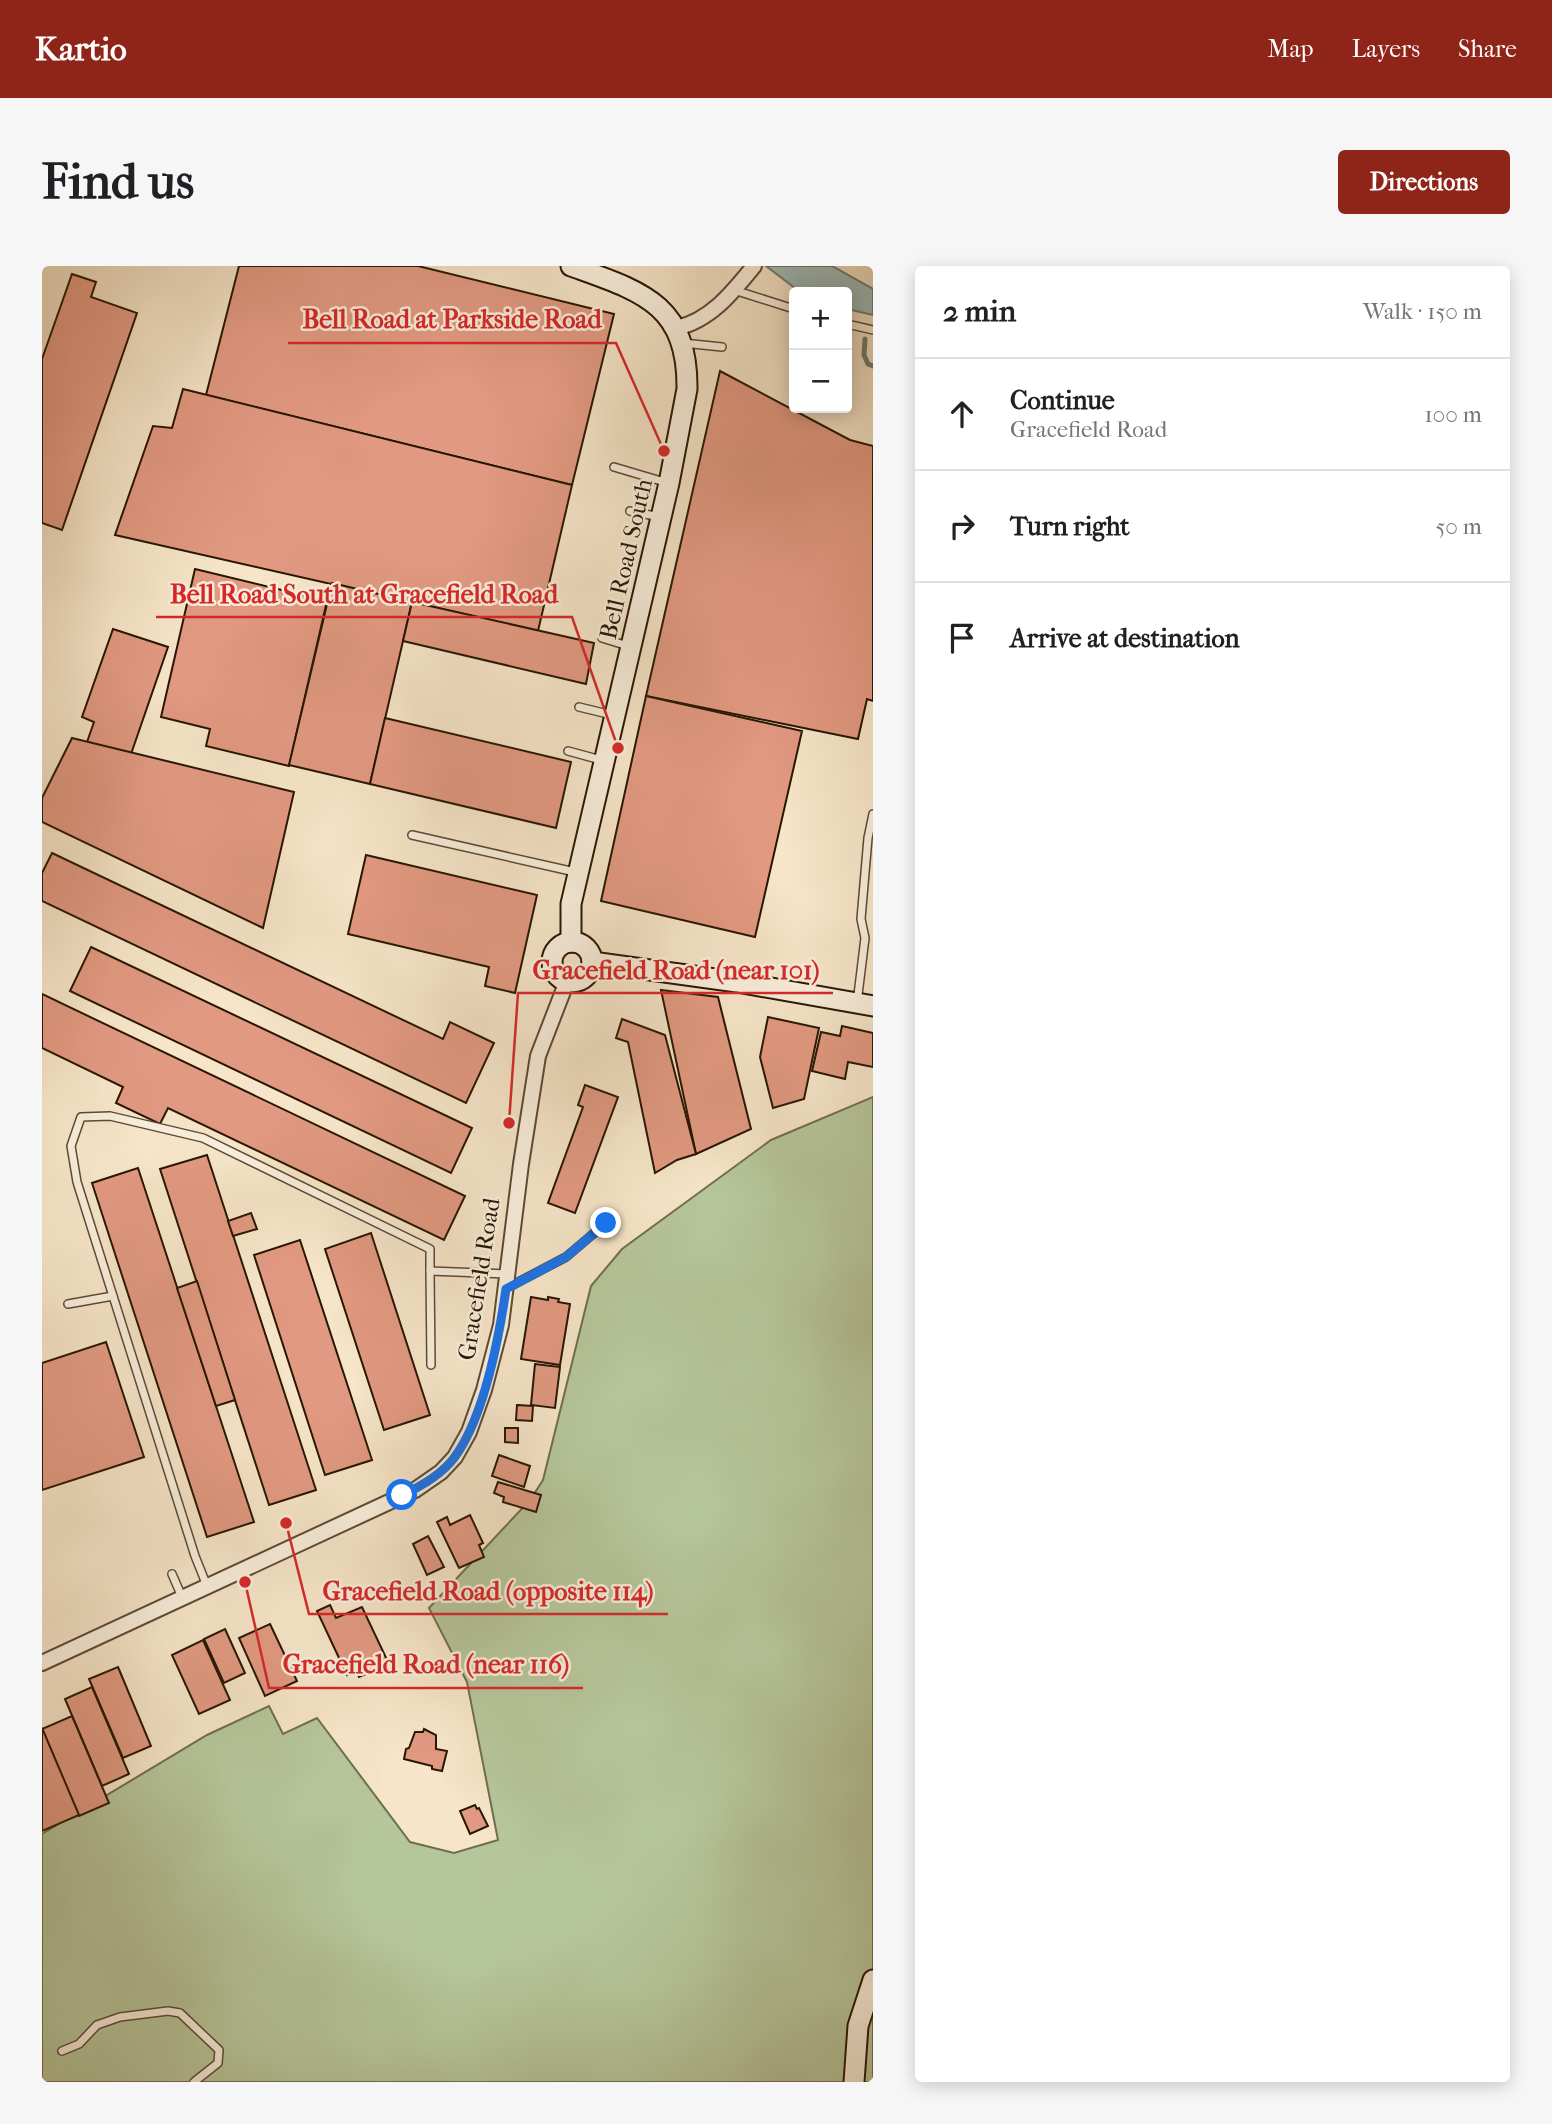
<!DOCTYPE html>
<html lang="en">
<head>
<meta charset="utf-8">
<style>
	:root { --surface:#fff; --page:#f6f6f6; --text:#202124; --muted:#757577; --line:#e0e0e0; --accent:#8f2418 }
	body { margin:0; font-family:"IM FELL French Canon",serif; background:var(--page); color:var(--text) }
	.controls { position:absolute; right:21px; top:21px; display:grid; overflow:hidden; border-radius:7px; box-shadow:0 4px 18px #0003 }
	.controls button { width:63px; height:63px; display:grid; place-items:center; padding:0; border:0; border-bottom:2px solid var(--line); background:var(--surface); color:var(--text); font:35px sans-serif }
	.stop { position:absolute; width:21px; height:21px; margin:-16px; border:5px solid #1a73e8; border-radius:50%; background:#fff }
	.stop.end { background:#1a73e8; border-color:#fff; box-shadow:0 2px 7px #0008 }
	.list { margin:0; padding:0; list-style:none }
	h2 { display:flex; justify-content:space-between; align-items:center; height:91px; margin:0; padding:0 28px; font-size:30px }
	h2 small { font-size:23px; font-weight:400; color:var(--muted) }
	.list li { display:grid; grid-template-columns:46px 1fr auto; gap:21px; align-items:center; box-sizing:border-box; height:112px; padding:0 28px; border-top:2px solid var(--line) }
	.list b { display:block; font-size:26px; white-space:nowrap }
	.list p { margin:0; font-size:23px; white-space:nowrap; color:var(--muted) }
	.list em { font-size:23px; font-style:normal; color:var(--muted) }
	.icon { flex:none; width:38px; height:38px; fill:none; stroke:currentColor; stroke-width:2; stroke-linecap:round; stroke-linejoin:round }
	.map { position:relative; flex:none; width:831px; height:1816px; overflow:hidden; border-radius:7px }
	header { display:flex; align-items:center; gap:42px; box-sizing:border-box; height:98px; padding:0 35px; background:var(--accent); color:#fff }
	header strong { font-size:33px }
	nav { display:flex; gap:38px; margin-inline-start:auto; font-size:24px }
	.intro { display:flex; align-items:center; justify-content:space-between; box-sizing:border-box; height:168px; padding:0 42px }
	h1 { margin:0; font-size:49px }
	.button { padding:18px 32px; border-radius:7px; background:var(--accent); color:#fff; font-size:24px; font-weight:700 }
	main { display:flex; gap:42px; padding:0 42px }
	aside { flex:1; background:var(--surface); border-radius:7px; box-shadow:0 4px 18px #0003 }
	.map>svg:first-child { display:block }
	.green { fill:#b6c69b; stroke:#6f6e4f; stroke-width:2 }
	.water { fill:#9ebdbd; stroke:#6f7a73; stroke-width:2 }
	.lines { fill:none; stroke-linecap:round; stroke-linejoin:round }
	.stream { stroke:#6f7a73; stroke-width:5 }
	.building { fill:#e19981; stroke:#281603; stroke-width:2 }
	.lane-casing { stroke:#5c4a34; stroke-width:10 }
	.street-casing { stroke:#5c4a34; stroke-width:18 }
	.secondary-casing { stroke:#281603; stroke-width:23 }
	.lane { stroke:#f9eedc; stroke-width:7 }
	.street { stroke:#f9eedc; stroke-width:14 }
	.secondary { stroke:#f9eedc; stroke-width:19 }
	.route { stroke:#1a73e8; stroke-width:9 }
	.labels { text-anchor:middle; stroke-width:5; stroke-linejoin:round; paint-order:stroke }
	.street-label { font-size:24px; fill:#281603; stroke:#f9eedc }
	.leader { fill:none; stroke:#d62828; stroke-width:2.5 }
	.callout-dot { fill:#d62828; stroke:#f9eedc; stroke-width:2.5 }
	.callout-label { font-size:26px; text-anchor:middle; font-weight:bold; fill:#d62828; stroke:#f9eedc; stroke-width:5; stroke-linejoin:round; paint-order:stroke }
</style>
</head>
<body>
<header>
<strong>Kartio</strong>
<nav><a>Map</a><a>Layers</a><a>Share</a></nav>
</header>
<div class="intro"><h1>Find us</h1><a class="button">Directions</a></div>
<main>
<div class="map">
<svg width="831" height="1816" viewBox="0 0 831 1816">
	<rect width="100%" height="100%" fill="#f6e5c9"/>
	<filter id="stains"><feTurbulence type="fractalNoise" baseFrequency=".00286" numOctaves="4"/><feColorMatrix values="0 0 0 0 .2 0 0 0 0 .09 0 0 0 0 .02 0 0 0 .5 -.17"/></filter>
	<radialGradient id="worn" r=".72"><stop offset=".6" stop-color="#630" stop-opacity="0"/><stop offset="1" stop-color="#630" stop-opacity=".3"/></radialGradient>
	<path class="green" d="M 831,831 L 831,1816 L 0,1816 L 0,1568 L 165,1469 L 227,1440 L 241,1468 L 275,1452 L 368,1576 L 412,1587 L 456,1574 L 425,1416 L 387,1342 L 488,1234 L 501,1214 L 549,1020 L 580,983 L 729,874 Z"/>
	<path class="water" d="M 724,0 L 790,0 L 831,23 L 831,49 L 805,43 L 805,26 L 758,26 Z"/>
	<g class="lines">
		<path class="stream" d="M 823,73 L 822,89 L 826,98 L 831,100"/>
	</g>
	<g class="building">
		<path d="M 197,0 L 376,0 L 572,48 L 530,219 L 164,129 Z"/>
		<path d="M 30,8 L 54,16 L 49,31 L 95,47 L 20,264 L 0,257 L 0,93 Z"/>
		<path d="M 678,105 L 808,174 L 831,180 L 831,435 L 825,433 L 816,473 L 604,430 Z"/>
		<path d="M 141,123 L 530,219 L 496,365 L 73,269 L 111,160 L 130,162 Z"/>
		<path d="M 153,303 L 285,335 L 247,500 L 164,480 L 168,463 L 119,451 Z"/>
		<path d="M 290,317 L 370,336 L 328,518 L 247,499 Z"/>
		<path d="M 370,336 L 552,377 L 544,418 L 361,375 Z"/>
		<path d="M 71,363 L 126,381 L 89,488 L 45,476 L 52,456 L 40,451 Z"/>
		<path d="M 604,430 L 760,465 L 713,671 L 559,635 Z"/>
		<path d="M 343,452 L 529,496 L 514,562 L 328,518 Z"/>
		<path d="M 30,472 L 252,526 L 221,662 L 0,556 L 0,532 Z"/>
		<path d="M 10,587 L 401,773 L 408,756 L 452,777 L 424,837 L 0,635 L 0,607 Z"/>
		<path d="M 324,589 L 495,629 L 473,727 L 443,720 L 447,701 L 306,668 Z"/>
		<path d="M 49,681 L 430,862 L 409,907 L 28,725 Z"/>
		<path d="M 619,724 L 676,731 L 709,863 L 654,888 Z"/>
		<path d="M 0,728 L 423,930 L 402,974 L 126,842 L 118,858 L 74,837 L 81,821 L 0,782 Z"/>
		<path d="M 726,751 L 777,762 L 762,833 L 731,842 L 718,791 Z"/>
		<path d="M 580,753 L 623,769 L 654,888 L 635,894 L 613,907 L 586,776 L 574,772 Z"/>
		<path d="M 800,760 L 831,767 L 831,801 L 806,796 L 803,813 L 770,805 L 779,766 L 798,770 Z"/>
		<path d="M 543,819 L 576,831 L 533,947 L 506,937 L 541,841 L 536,839 Z"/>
		<path d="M 165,889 L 274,1224 L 227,1239 L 118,903 Z"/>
		<path d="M 96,902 L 212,1256 L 165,1271 L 50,917 Z"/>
		<path d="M 209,947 L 215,963 L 191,970 L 186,955 Z"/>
		<path d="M 329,967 L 388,1149 L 342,1164 L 283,983 Z"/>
		<path d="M 258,974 L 330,1194 L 283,1209 L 212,989 Z"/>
		<path d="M 155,1015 L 193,1134 L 174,1140 L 135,1022 Z"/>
		<path d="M 489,1031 L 506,1034 L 506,1031 L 517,1033 L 516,1036 L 528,1038 L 518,1099 L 479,1093 Z"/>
		<path d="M 64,1076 L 102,1191 L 0,1224 L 0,1097 Z"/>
		<path d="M 493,1098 L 518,1101 L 513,1142 L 489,1139 Z"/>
		<path d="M 475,1139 L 491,1140 L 490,1155 L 474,1154 Z"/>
		<path d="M 463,1162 L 476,1162 L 476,1177 L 463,1176 Z"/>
		<path d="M 457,1189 L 488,1200 L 482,1221 L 450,1210 Z"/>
		<path d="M 456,1216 L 499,1229 L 494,1246 L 461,1236 L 462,1231 L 452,1227 Z"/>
		<path d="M 428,1249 L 441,1277 L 437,1279 L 442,1291 L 417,1302 L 395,1256 L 405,1251 L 408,1259 Z"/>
		<path d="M 386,1270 L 402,1301 L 385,1309 L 371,1278 Z"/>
		<path d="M 288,1339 L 294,1352 L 320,1341 L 347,1398 L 317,1411 L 314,1404 L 305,1409 L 275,1345 Z"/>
		<path d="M 228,1358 L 255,1415 L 223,1430 L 197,1372 Z"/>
		<path d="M 183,1363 L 203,1407 L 182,1417 L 162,1373 Z"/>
		<path d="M 161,1374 L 188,1434 L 157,1448 L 130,1389 Z"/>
		<path d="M 76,1401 L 109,1480 L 81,1492 L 47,1413 Z"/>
		<path d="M 50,1421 L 87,1508 L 60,1520 L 23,1433 Z"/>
		<path d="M 30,1450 L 67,1537 L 37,1550 L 0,1463 Z"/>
		<path d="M 0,1462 L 37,1549 L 0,1565 Z"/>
		<path d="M 382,1463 L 394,1469 L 394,1483 L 405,1485 L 400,1505 L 390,1503 L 390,1500 L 362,1493 L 364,1483 L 367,1482 L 373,1466 L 381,1466 Z"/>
		<path d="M 433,1539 L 435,1543 L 437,1542 L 446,1560 L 428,1568 L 418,1545 Z"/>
	</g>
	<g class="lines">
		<g class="lane-casing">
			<g id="lane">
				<path d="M 692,24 L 752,43"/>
				<path d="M 805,58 L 831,64"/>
				<path d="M 641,77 L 680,81"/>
				<path d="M 572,201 L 626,217"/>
				<path d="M 588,245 L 618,251"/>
				<path d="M 560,372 L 586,380"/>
				<path d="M 537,441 L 570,449"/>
				<path d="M 526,485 L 559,494"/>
				<path d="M 370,569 L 533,606"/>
				<path d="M 815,737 L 823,672 L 819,653 L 826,572 L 831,548"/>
				<path d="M 388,1005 L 389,1099"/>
				<path d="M 465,1022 L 524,991 L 564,957"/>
				<path d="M 26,1038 L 71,1030"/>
				<path d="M 130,1308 L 140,1331"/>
				<path d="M 165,1320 L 153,1290 L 35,916 L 29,880 L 39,851 L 68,850 L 161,872 L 388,983 L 388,1005 L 466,1008"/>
				<path d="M 20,1785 L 37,1778 L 55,1759 L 78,1751 L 126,1745 L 138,1747 L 177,1784 L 176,1797 L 152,1816"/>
			</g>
		</g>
		<g class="street-casing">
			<g id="street">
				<path d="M 634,62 C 668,55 691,26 712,0"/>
				<path d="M 0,1397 L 373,1224 L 399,1206 L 413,1191 L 427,1166 L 442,1124 L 459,1059 L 479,898 L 496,790 L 525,715"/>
			</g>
		</g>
		<g class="secondary-casing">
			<g id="secondary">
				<path d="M 529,0 C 598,25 646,37 645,123 L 627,217 L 529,638 L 529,676"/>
				<circle cx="530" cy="696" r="20"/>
				<path d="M 550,696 L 695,716 L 831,740"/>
				<path d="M 812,1816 L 816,1760 L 831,1714"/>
			</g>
		</g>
		<use href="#lane" class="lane"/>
		<use href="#street" class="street"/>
		<use href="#secondary" class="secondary"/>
	</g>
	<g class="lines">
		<path class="route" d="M 360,1229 C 380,1220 399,1209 412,1192 C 442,1152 457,1071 464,1023 L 524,991 L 564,957"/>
	</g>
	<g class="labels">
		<g class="street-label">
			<text transform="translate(584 293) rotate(-77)" y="8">Bell Road South</text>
			<text transform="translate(437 1013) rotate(-81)" y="8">Gracefield Road</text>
		</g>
	</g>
	<path class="leader" d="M622 185L574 77H246M576 482L530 351H114M467 857L476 727H791M244 1257L267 1348H626M203 1316L227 1422H541"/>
	<g class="callout-dot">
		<circle cx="622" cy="185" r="7"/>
		<circle cx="576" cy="482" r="7"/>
		<circle cx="467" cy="857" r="7"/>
		<circle cx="244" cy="1257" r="7"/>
		<circle cx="203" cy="1316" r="7"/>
	</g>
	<g class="callout-label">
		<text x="410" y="62">Bell Road at Parkside Road</text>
		<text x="322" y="337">Bell Road South at Gracefield Road</text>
		<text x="634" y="713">Gracefield Road (near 101)</text>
		<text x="446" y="1334">Gracefield Road (opposite 114)</text>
		<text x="384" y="1407">Gracefield Road (near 116)</text>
	</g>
	<rect width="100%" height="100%" filter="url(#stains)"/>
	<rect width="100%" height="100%" fill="url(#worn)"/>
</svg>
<div class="controls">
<button>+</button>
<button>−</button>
</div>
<div class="stop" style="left:360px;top:1229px"></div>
<div class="stop end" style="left:564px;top:957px"></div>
</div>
<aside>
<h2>2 min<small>Walk · 150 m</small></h2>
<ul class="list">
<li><svg class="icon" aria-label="ahead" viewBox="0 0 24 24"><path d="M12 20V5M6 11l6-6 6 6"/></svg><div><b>Continue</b><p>Gracefield Road</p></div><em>100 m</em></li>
<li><svg class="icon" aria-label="right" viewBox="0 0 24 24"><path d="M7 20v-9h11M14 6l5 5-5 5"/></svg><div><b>Turn right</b></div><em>50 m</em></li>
<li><svg class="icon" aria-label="arrive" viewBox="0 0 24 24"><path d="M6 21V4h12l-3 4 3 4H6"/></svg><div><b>Arrive at destination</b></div></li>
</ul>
</aside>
</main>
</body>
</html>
